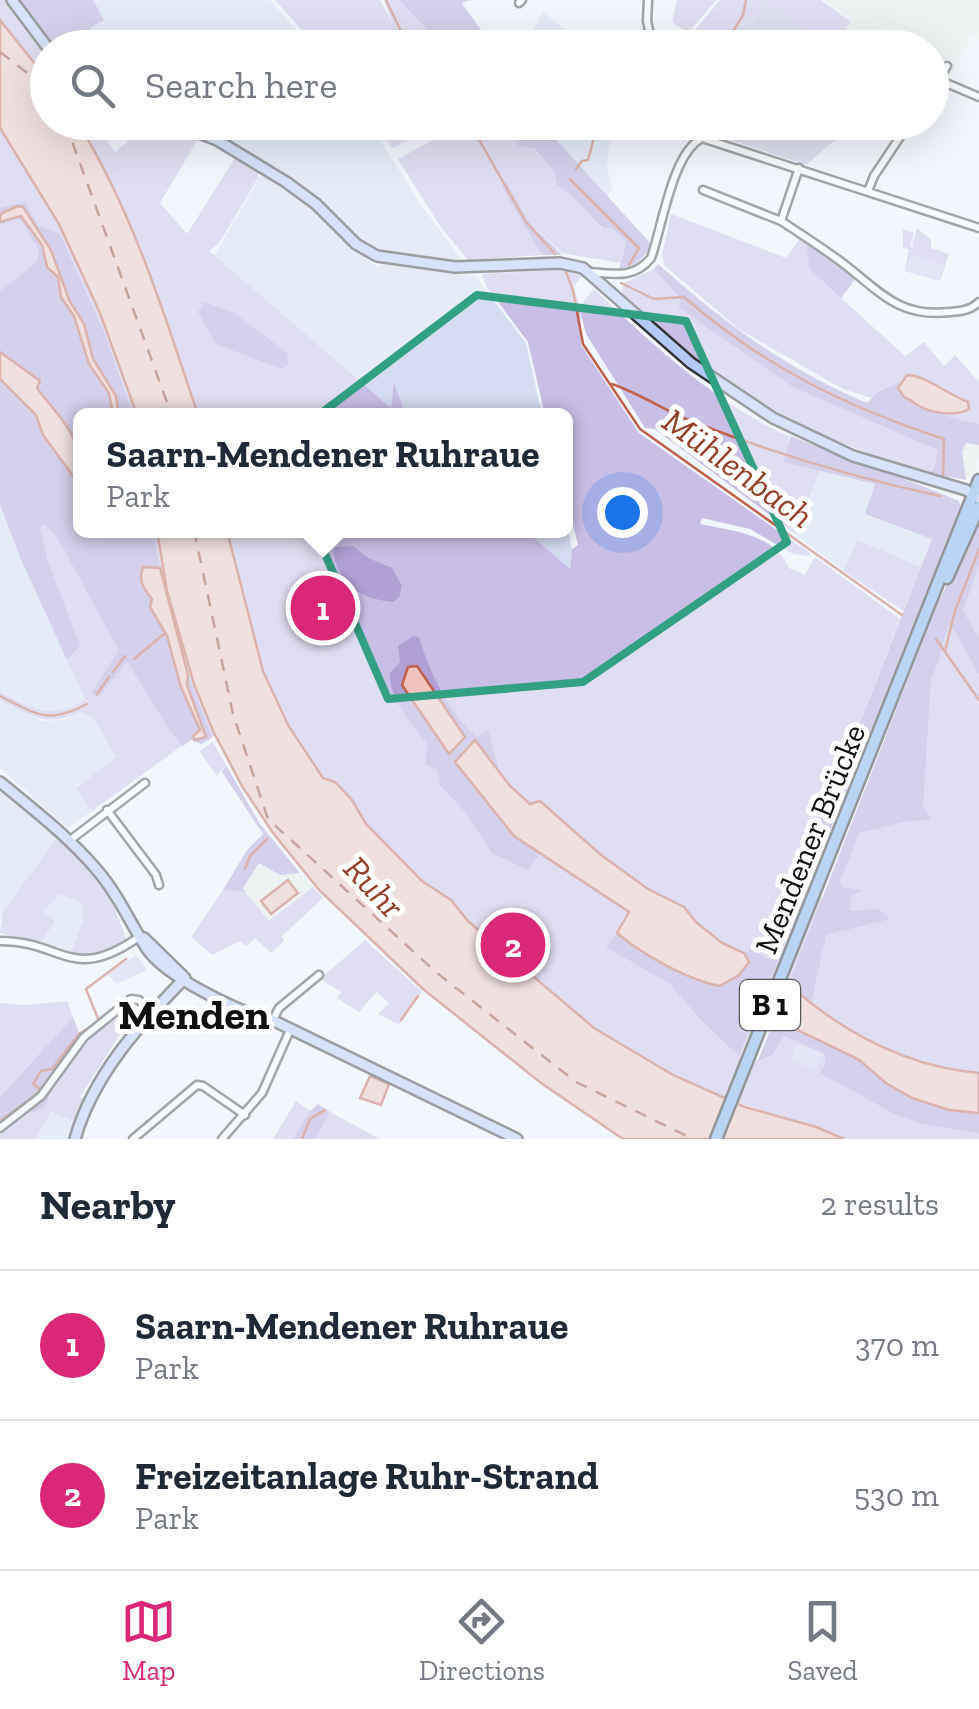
<!DOCTYPE html>
<html lang="en">
<head>
<meta charset="utf-8">
<style>
	:root { --surface:#fff; --page:#f2f2f3; --text:#1f2937; --muted:#747a83; --line:#e0e1e3; --accent:#db2777 }
	body { margin:0; font-family:"Zilla Slab",serif; background:var(--page); color:var(--text) }
	.you { position:absolute; left:622px; top:512px; width:35px; height:35px; margin:-25px; border:8px solid #fff; border-radius:50%; background:#1a73e8; box-shadow:0 0 0 15px #1a73e833 }
	.badge { display:grid; place-items:center; width:65px; height:65px; border-radius:50%; background:var(--accent); color:#fff; font-size:32px; font-weight:700 }
	.pin { position:absolute; translate:-50% -50%; border:5px solid #fff; box-shadow:0 2px 10px #0006 }
	.popup { position:absolute; left:73px; top:408px; width:500px; height:130px; box-sizing:border-box; display:grid; place-content:center; border-radius:15px; background:var(--surface); filter:drop-shadow(0 2px 8px #0005); font-size:32px; white-space:nowrap; color:var(--muted) }
	.popup b { font-size:38px; color:var(--text) }
	.popup::after { content:''; position:absolute; left:50%; top:100%; margin-left:-20px; border:20px solid transparent; border-top-color:var(--surface) }
	.list { margin:0; padding:0; list-style:none }
	h2 { display:flex; justify-content:space-between; align-items:center; height:130px; margin:0; padding:0 40px; font-size:42px }
	h2 small { font-size:32px; font-weight:400; color:var(--muted) }
	.list li { display:grid; grid-template-columns:65px 1fr auto; gap:30px; align-items:center; box-sizing:border-box; height:150px; padding:0 40px; border-top:2px solid var(--line) }
	.list b { display:block; font-size:38px; white-space:nowrap }
	.list p { margin:0; font-size:32px; white-space:nowrap; color:var(--muted) }
	.list em { font-size:32px; font-style:normal; color:var(--muted) }
	.icon { flex:none; width:55px; height:55px; fill:none; stroke:currentColor; stroke-width:2; stroke-linecap:round; stroke-linejoin:round }
	.map { position:relative; flex:none; width:979px; height:1139px; overflow:hidden }
	.search { position:absolute; background:var(--surface); box-shadow:0 10px 40px #0002; left:30px; right:30px; top:30px; height:110px; display:flex; align-items:center; gap:25px; box-sizing:border-box; padding:0 35px; border-radius:55px; color:var(--muted); font-size:38px }
	.sheet { height:430px; background:var(--surface) }
	nav { display:flex; justify-content:space-around; align-items:center; box-sizing:border-box; height:140px; border-top:2px solid var(--line); background:var(--surface); font-size:28px; color:var(--muted) }
	nav a { display:grid; justify-items:center; gap:5px }
	nav .on { color:var(--accent) }
	.map>svg:first-child { display:block }
	.industrial { fill:#e7ece4 }
	.farmland { fill:#d4ddf1 }
	.green { fill:#c9bee5; fill-rule:evenodd }
	.forest { fill:#b1a0d4 }
	.cemetery { fill:#c7c4de }
	.pitch { fill:#d3cfed }
	.water { fill:#f0c4bc; stroke:#be614b; stroke-width:2.5 }
	.lines { fill:none; stroke-linecap:round; stroke-linejoin:round }
	.stream { stroke:#be614b; stroke-width:2.5 }
	.ferry { stroke:#933e25; stroke-width:2.5; stroke-dasharray:12 10; stroke-linecap:butt }
	.street-casing { stroke:#424242; stroke-width:11 }
	.secondary-casing { stroke:#313131; stroke-width:14 }
	.primary-casing { stroke:#202020; stroke-width:15 }
	.street { stroke:#fff; stroke-width:6 }
	.secondary { stroke:#b4c9f6; stroke-width:9 }
	.primary { stroke:#76aae9; stroke-width:10 }
	.marked { fill:none; stroke:#32a083; stroke-width:8; stroke-linejoin:round }
	.labels { text-anchor:middle; stroke-width:10; stroke-linejoin:round; paint-order:stroke }
	.shield { fill:#fff; stroke:#575757; stroke-width:2.5 }
	.shield-label { font-size:30px; font-weight:bold; fill:#0f0f0f }
	.street-label { font-size:32px; fill:#0f0f0f; stroke:#fff }
	.water-label { font-size:35px; font-style:italic; fill:#933e25; stroke:#fff }
	.district-label { font-size:42px; font-weight:bold; fill:#0f0f0f; stroke:#fff }
</style>
</head>
<body>
<div class="map">
<svg width="979" height="1139" viewBox="0 0 979 1139">
	<rect width="100%" height="100%" fill="#f2f7fd"/>
	<g class="industrial">
		<path d="M 824,0 L 979,0 L 979,39 L 971,38 L 949,77 L 940,72 L 932,82 L 932,48 L 832,47 L 851,20 Z"/>
		<path d="M 966,443 L 979,445 L 979,461 L 974,472 L 966,480 L 962,452 Z"/>
		<path d="M 259,851 L 300,873 L 313,887 L 269,922 L 245,892 L 223,890 Z"/>
	</g>
	<g class="farmland">
		<path d="M 93,0 L 270,0 L 311,47 L 109,47 L 88,29 L 104,20 Z"/>
		<path d="M 543,12 L 573,35 L 593,47 L 525,47 Z"/>
		<path d="M 192,123 L 369,123 L 422,206 L 462,260 L 459,263 L 398,257 L 365,246 L 314,196 Z"/>
		<path d="M 547,123 L 611,123 L 607,169 L 613,189 L 606,197 L 551,134 Z"/>
		<path d="M 261,175 L 307,203 L 339,237 L 377,267 L 383,264 L 475,276 L 526,343 L 542,415 L 406,415 L 395,384 L 391,408 L 214,256 Z"/>
		<path d="M 820,470 L 876,485 L 865,514 L 932,539 L 921,567 L 857,541 L 844,571 L 795,534 Z"/>
		<path d="M 0,504 L 20,557 L 85,699 L 61,712 L 43,712 L 0,692 Z"/>
		<path d="M 566,518 L 572,549 L 570,570 L 526,531 L 566,530 Z"/>
		<path d="M 0,700 L 41,721 L 63,720 L 80,712 L 93,718 L 118,758 L 76,787 L 92,811 L 68,828 L 0,768 Z"/>
		<path d="M 0,791 L 57,838 L 0,919 Z"/>
		<path d="M 59,894 L 82,902 L 83,921 L 70,955 L 40,943 L 55,922 L 42,911 Z"/>
		<path d="M 51,1112 L 75,1121 L 69,1139 L 36,1139 Z"/>
	</g>
	<g class="green">
		<path d="M 0,0 L 8,0 L 47,51 L 47,79 L 0,20 Z"/>
		<path d="M 275,0 L 380,0 L 393,25 L 384,0 L 473,0 L 462,3 L 494,47 L 317,47 Z"/>
		<path d="M 677,0 L 716,0 L 688,33 L 672,22 Z"/>
		<path d="M 720,0 L 821,0 L 851,22 L 832,47 L 826,47 L 765,2 L 751,23 L 746,20 L 733,47 L 719,47 L 694,31 Z"/>
		<path d="M 0,73 L 146,265 L 119,203 L 78,123 L 94,123 L 115,152 L 130,139 L 140,123 L 149,123 L 198,139 L 160,203 L 187,234 L 235,158 L 258,172 L 258,178 L 219,243 L 209,251 L 391,408 L 394,382 L 406,415 L 80,416 L 80,530 L 526,531 L 570,569 L 572,549 L 578,545 L 566,497 L 566,416 L 545,415 L 528,342 L 486,286 L 482,274 L 562,270 L 583,275 L 573,287 L 580,306 L 594,289 C 653,345 715,403 790,437 L 784,462 L 820,470 L 795,534 L 655,429 L 645,428 L 586,334 L 580,311 L 581,345 L 639,433 L 811,554 L 808,556 L 793,554 L 750,529 L 702,518 L 700,524 C 733,531 775,534 789,568 L 805,575 L 815,557 L 900,619 L 802,870 L 799,883 L 824,899 L 979,552 L 979,1139 L 844,1139 L 723,1097 L 693,1139 L 246,716 L 202,744 L 190,740 L 92,811 L 76,788 L 117,757 L 93,718 L 80,712 C 44,728 33,716 0,700 L 0,692 C 34,708 50,722 85,699 L 20,557 L 0,504 ZM 769,984 L 785,992 L 773,1021 L 787,1034 L 808,1046 L 784,1036 C 766,1055 772,1064 740,1057 Z"/>
		<path d="M 374,123 L 444,123 L 392,148 Z"/>
		<path d="M 464,123 L 501,123 L 501,130 L 512,135 L 518,146 L 533,147 L 554,171 L 557,184 C 577,196 585,213 602,228 L 612,227 L 626,241 L 620,263 L 562,253 L 528,221 L 506,184 L 503,187 L 542,255 L 468,260 L 440,226 L 398,159 Z"/>
		<path d="M 671,214 L 786,258 L 800,239 L 856,278 L 841,298 L 905,356 L 924,342 L 944,366 L 955,355 L 979,382 L 979,432 L 843,389 L 740,330 L 664,265 L 662,255 Z"/>
		<path d="M 917,228 L 931,240 L 931,248 L 949,254 L 940,281 L 905,271 L 909,249 L 903,248 L 903,229 L 914,233 L 910,247 L 916,246 L 912,245 Z"/>
		<path d="M 654,269 L 679,297 L 681,302 L 678,307 L 938,450 L 934,469 L 929,473 C 849,450 776,418 708,368 C 677,346 649,318 621,293 L 624,283 Z"/>
		<path d="M 857,540 L 921,567 L 903,611 L 844,571 Z"/>
		<path d="M 213,742 L 226,765 L 217,776 L 199,751 Z"/>
		<path d="M 57,838 C 96,871 111,893 127,942 L 124,945 L 92,958 L 70,955 L 83,921 L 82,903 L 60,894 L 43,911 L 55,922 L 40,943 L 0,933 L 3,912 Z"/>
		<path d="M 313,887 L 323,898 L 282,936 L 284,941 L 271,953 L 255,938 L 246,946 L 240,941 L 212,955 L 191,937 L 223,890 L 245,892 L 269,921 Z"/>
		<path d="M 365,940 L 422,992 L 399,1025 L 378,1014 L 389,1003 L 376,992 L 359,1012 L 337,998 L 341,992 L 320,979 Z"/>
		<path d="M 67,1001 L 73,1017 L 0,1097 L 0,1003 L 24,1005 Z"/>
		<path d="M 113,1018 L 124,1028 L 80,1097 L 83,1099 L 75,1121 L 51,1112 L 36,1139 L 0,1139 L 0,1132 L 20,1117 L 44,1108 L 55,1084 L 83,1046 L 82,1041 Z"/>
		<path d="M 296,1101 L 310,1111 L 293,1139 L 273,1139 Z"/>
		<path d="M 330,1112 L 380,1139 L 315,1139 Z"/>
	</g>
	<g class="forest">
		<path d="M 15,0 L 93,0 L 104,20 L 89,29 L 109,47 L 50,47 Z"/>
		<path d="M 399,0 L 468,0 L 461,3 L 488,41 L 483,47 L 445,47 Z"/>
		<path d="M 501,123 L 547,123 L 553,129 L 551,134 L 652,245 C 642,259 636,267 619,269 L 626,241 L 612,228 L 603,228 C 585,213 577,196 557,185 L 554,171 L 534,148 L 518,146 L 512,135 L 501,130 Z"/>
		<path d="M 507,183 L 528,221 L 562,255 L 542,255 L 502,187 Z"/>
		<path d="M 25,202 L 38,226 L 60,234 L 104,332 L 133,415 L 80,416 L 80,530 L 153,531 L 160,568 L 148,568 L 140,576 L 142,587 L 152,599 L 150,607 L 167,636 L 181,687 L 200,730 L 198,735 L 206,736 L 187,685 L 188,675 L 212,737 L 202,744 L 191,740 L 183,746 L 170,731 L 127,661 L 99,697 L 91,693 L 119,650 L 56,535 L 43,523 L 40,528 L 47,559 L 80,646 L 67,660 L 20,557 L 0,504 L 0,291 L 36,263 L 39,251 L 22,221 L 15,218 L 0,225 L 0,208 Z"/>
		<path d="M 806,243 L 856,278 L 841,298 L 810,269 Z"/>
		<path d="M 658,264 C 727,325 782,366 867,403 L 878,392 L 900,382 L 898,385 C 923,410 945,417 979,424 L 979,445 L 966,443 L 962,452 L 966,480 L 929,473 L 934,469 L 938,450 L 793,387 L 678,307 L 681,302 L 679,297 L 654,269 Z"/>
		<path d="M 204,302 L 234,313 L 287,353 L 289,364 L 282,369 L 216,344 L 198,312 Z"/>
		<path d="M 791,436 C 846,459 904,477 959,501 L 961,508 L 739,1056 L 702,1021 L 669,983 L 606,947 L 617,933 L 639,952 L 703,983 L 739,975 L 749,962 L 744,953 L 752,949 L 768,959 L 800,896 L 802,870 L 932,539 L 865,514 L 875,484 L 783,462 Z"/>
		<path d="M 979,517 L 979,564 L 963,611 L 979,639 L 979,674 L 950,623 C 941,640 942,661 931,677 L 923,805 L 931,820 L 906,821 L 859,833 L 840,881 L 843,887 L 861,890 L 850,898 L 850,911 L 879,909 L 890,919 L 826,935 L 811,1004 L 796,991 L 784,996 L 937,605 Z"/>
		<path d="M 353,546 L 368,558 L 392,568 L 402,586 L 399,597 L 393,602 C 360,599 339,584 333,551 L 336,547 Z"/>
		<path d="M 413,636 L 419,637 C 429,671 449,714 477,737 L 488,730 L 499,772 L 475,741 L 514,836 L 540,852 L 528,870 L 492,853 L 466,813 L 440,785 L 438,770 L 426,764 L 427,743 C 410,723 389,699 390,673 L 400,662 L 398,646 Z"/>
		<path d="M 226,765 L 260,824 L 300,873 L 280,875 L 259,863 L 243,888 L 245,892 L 223,890 L 247,850 L 263,834 L 222,772 Z"/>
		<path d="M 779,1007 L 797,1014 L 789,1027 L 859,1059 L 886,1083 L 949,1110 L 979,1113 L 979,1133 L 922,1124 L 895,1114 L 820,1073 L 826,1063 L 824,1053 L 784,1036 L 772,1055 L 758,1061 Z"/>
		<path d="M 73,1017 L 84,1046 L 55,1084 L 44,1108 L 20,1117 L 0,1132 L 0,1097 Z"/>
		<path d="M 318,1104 L 330,1112 L 315,1139 L 293,1139 L 310,1111 Z"/>
	</g>
	<g class="cemetery">
		<path d="M 765,1 L 826,47 L 726,47 L 743,17 L 752,23 Z"/>
		<path d="M 741,122 L 855,122 L 855,123 L 806,165 L 731,140 Z"/>
	</g>
	<g class="pitch">
		<path d="M 911,255 L 944,265 L 939,280 L 906,270 Z"/>
		<path d="M 136,955 L 147,970 L 117,984 L 107,974 Z"/>
		<path d="M 797,1044 L 822,1053 L 816,1070 L 790,1061 Z"/>
	</g>
	<g class="water">
		<path d="M 0,20 L 47,79 L 48,122 L 78,123 C 133,212 165,316 198,415 L 137,415 L 100,313 L 59,224 L 0,128 Z"/>
		<path d="M 18,206 L 23,207 L 51,250 L 69,300 L 84,324 L 93,359 L 116,396 L 119,415 L 113,415 L 109,393 L 89,364 L 74,316 L 61,297 L 58,277 L 47,267 L 42,245 L 21,216 L 0,222 L 0,214 Z"/>
		<path d="M 0,352 L 40,381 L 37,388 C 60,419 82,434 80,476 L 73,476 L 43,435 L 36,415 L 0,379 Z"/>
		<path d="M 907,375 C 925,375 949,395 968,402 L 969,409 C 957,417 932,413 919,406 C 914,403 910,399 904,397 L 898,388 Z"/>
		<path d="M 157,531 L 227,531 L 263,671 L 288,725 L 323,778 L 335,782 L 352,800 L 366,824 L 422,881 L 451,900 L 468,921 L 594,1028 L 673,1075 L 745,1107 L 816,1127 L 844,1139 L 623,1139 L 541,1083 L 423,989 L 320,891 L 273,833 L 242,786 L 213,731 L 194,684 L 167,591 Z"/>
		<path d="M 143,567 L 160,568 L 188,675 L 187,685 L 206,737 L 195,740 L 193,736 L 200,730 L 181,687 L 167,636 L 150,607 L 152,599 C 143,588 138,581 143,567 Z"/>
		<path d="M 417,666 L 465,737 L 449,754 L 402,685 L 408,667 Z"/>
		<path d="M 475,740 L 510,786 L 530,804 L 540,801 L 601,855 L 648,889 L 684,907 L 696,922 L 722,943 L 744,953 L 749,962 L 739,975 L 720,986 C 688,980 641,954 617,933 L 629,912 L 514,836 L 455,762 Z"/>
		<path d="M 288,880 L 298,893 L 271,914 L 261,901 Z"/>
		<path d="M 796,991 C 848,1035 910,1067 979,1073 L 979,1113 L 949,1110 L 912,1098 L 886,1083 L 858,1059 L 789,1026 L 797,1014 L 779,1007 L 784,996 Z"/>
		<path d="M 370,1076 L 389,1084 L 381,1105 L 360,1098 Z"/>
	</g>
	<g class="lines">
		<g class="stream">
			<path d="M 386,0 L 409,48"/>
			<path d="M 723,48 L 743,15 L 746,0"/>
			<path d="M 469,122 L 526,222 L 555,254"/>
			<path d="M 598,124 L 599,122"/>
			<path d="M 576,169 L 582,161 L 588,160 L 596,130"/>
			<path d="M 570,179 L 639,248 L 629,265"/>
			<path d="M 566,272 L 573,290 L 583,344 L 640,429 L 902,615"/>
			<path d="M 621,283 L 654,299 L 684,297 C 763,366 844,406 944,439 L 943,476"/>
			<path d="M 612,384 C 641,394 667,412 696,423 C 776,454 856,478 940,496"/>
			<path d="M 936,639 L 979,700"/>
			<path d="M 945,651 L 955,611 L 979,549"/>
			<path d="M 134,659 L 164,634"/>
			<path d="M 113,672 L 125,656"/>
			<path d="M 97,694 L 109,677"/>
			<path d="M 0,696 C 36,714 48,725 87,704"/>
			<path d="M 245,869 L 250,856 L 267,839"/>
			<path d="M 401,1020 L 418,996"/>
			<path d="M 0,1121 L 37,1094 L 40,1089 L 33,1084 L 41,1071 L 52,1069 L 79,1034 L 99,1021 L 86,989 L 126,959"/>
			<path d="M 302,1139 L 310,1119 L 325,1110"/>
		</g>
		<g class="ferry">
			<path d="M 0,52 L 48,89"/>
			<path d="M 65,122 L 172,416"/>
			<path d="M 194,530 L 233,714 L 268,819 L 437,973 L 576,1082 L 693,1139"/>
		</g>
		<g class="street-casing">
			<g id="street">
				<path d="M 648,0 L 647,21 L 653,48"/>
				<path d="M 519,3 L 522,0"/>
				<path d="M 939,80 L 979,97"/>
				<path d="M 932,91 L 947,66"/>
				<path d="M 698,122 L 702,138"/>
				<path d="M 703,190 L 781,221 L 799,168"/>
				<path d="M 868,191 L 874,176 L 910,122"/>
				<path d="M 781,221 C 801,234 821,247 840,261 C 879,290 897,318 950,312 C 962,311 971,310 979,302"/>
				<path d="M 589,272 C 614,274 634,279 651,258 C 662,228 672,153 702,138 L 979,228"/>
				<path d="M 107,810 L 156,875 L 159,885"/>
				<path d="M 69,841 L 145,783"/>
				<path d="M 0,941 C 64,941 71,984 139,937"/>
				<path d="M 273,1020 L 279,1008 L 319,975"/>
				<path d="M 0,1128 L 41,1096 L 84,1037 L 131,999 L 139,1000 L 151,1013"/>
				<path d="M 133,1139 L 197,1085 L 203,1086 L 245,1115"/>
				<path d="M 222,1139 L 262,1093 L 290,1030"/>
			</g>
		</g>
		<g class="secondary-casing">
			<g id="secondary">
				<path d="M 12,0 L 48,48"/>
				<path d="M 171,122 L 217,140 L 286,182 L 316,204 L 356,244 L 377,256 L 455,267 L 560,263 L 583,268 L 691,363 L 773,418 L 853,456 L 966,490 L 979,498"/>
				<path d="M 0,782 C 34,810 69,837 97,870 C 118,894 130,923 147,949 C 167,978 238,1011 272,1021"/>
				<path d="M 144,938 L 183,976"/>
				<path d="M 268,1018 L 517,1139"/>
				<path d="M 75,1139 C 93,1075 140,1024 185,978"/>
			</g>
		</g>
		<g class="primary-casing">
			<g id="primary">
				<path d="M 947,578 L 979,507"/>
				<path d="M 716,1139 L 979,480"/>
			</g>
		</g>
		<use href="#street" class="street"/>
		<use href="#secondary" class="secondary"/>
		<use href="#primary" class="primary"/>
	</g>
	<path d="M0 0H979V1139H0ZM 477,295 L 686,321 L 787,542 L 583,682 L 388,699 L 278,446 Z" fill="#f2f7fd" fill-opacity=".55" fill-rule="evenodd"/>
	<path class="marked" d="M 477,295 L 686,321 L 787,542 L 583,682 L 388,699 L 278,446 Z"/>
	<g class="labels">
		<rect class="shield" x="740" y="980" width="60" height="50" rx="8"/>
		<g class="shield-label">
			<text x="770" y="1015">B 1</text>
		</g>
		<g class="street-label">
			<text transform="translate(810 839) rotate(-68)" y="11">Mendener Brücke</text>
		</g>
		<g class="water-label">
			<text transform="translate(738 468) rotate(36)" y="12">Mühlenbach</text>
			<text transform="translate(374 887) rotate(47)" y="12">Ruhr</text>
		</g>
		<g class="district-label">
			<text x="194" y="1029">Menden</text>
		</g>
	</g>
</svg>
<div class="you"></div>
<div class="pin badge" style="left:323px;top:608px">1</div>
<div class="popup"><b>Saarn-Mendener Ruhraue</b>Park</div>
<div class="pin badge" style="left:513px;top:945px">2</div>
<div class="search"><svg class="icon" aria-label="search" viewBox="0 0 24 24"><circle cx="10" cy="10" r="6"/><path d="M15 15l6 6"/></svg>Search here</div>
</div>
<section class="sheet">
<h2>Nearby<small>2 results</small></h2>
<ul class="list">
<li><span class="badge">1</span><div><b>Saarn-Mendener Ruhraue</b><p>Park</p></div><em>370 m</em></li>
<li><span class="badge">2</span><div><b>Freizeitanlage Ruhr-Strand</b><p>Park</p></div><em>530 m</em></li>
</ul>
</section>
<nav>
<a class="on"><svg class="icon" aria-label="map" viewBox="0 0 24 24"><path d="M3 6l6-2 6 2 6-2v14l-6 2-6-2-6 2zM9 4v14M15 6v14"/></svg>Map</a>
<a><svg class="icon" aria-label="directions" viewBox="0 0 24 24"><path d="M12 3l9 9-9 9-9-9zM9 14v-3h6M13 9l2 2-2 2"/></svg>Directions</a>
<a><svg class="icon" aria-label="saved" viewBox="0 0 24 24"><path d="M7 4h10v16l-5-4-5 4z"/></svg>Saved</a>
</nav>
</body>
</html>
